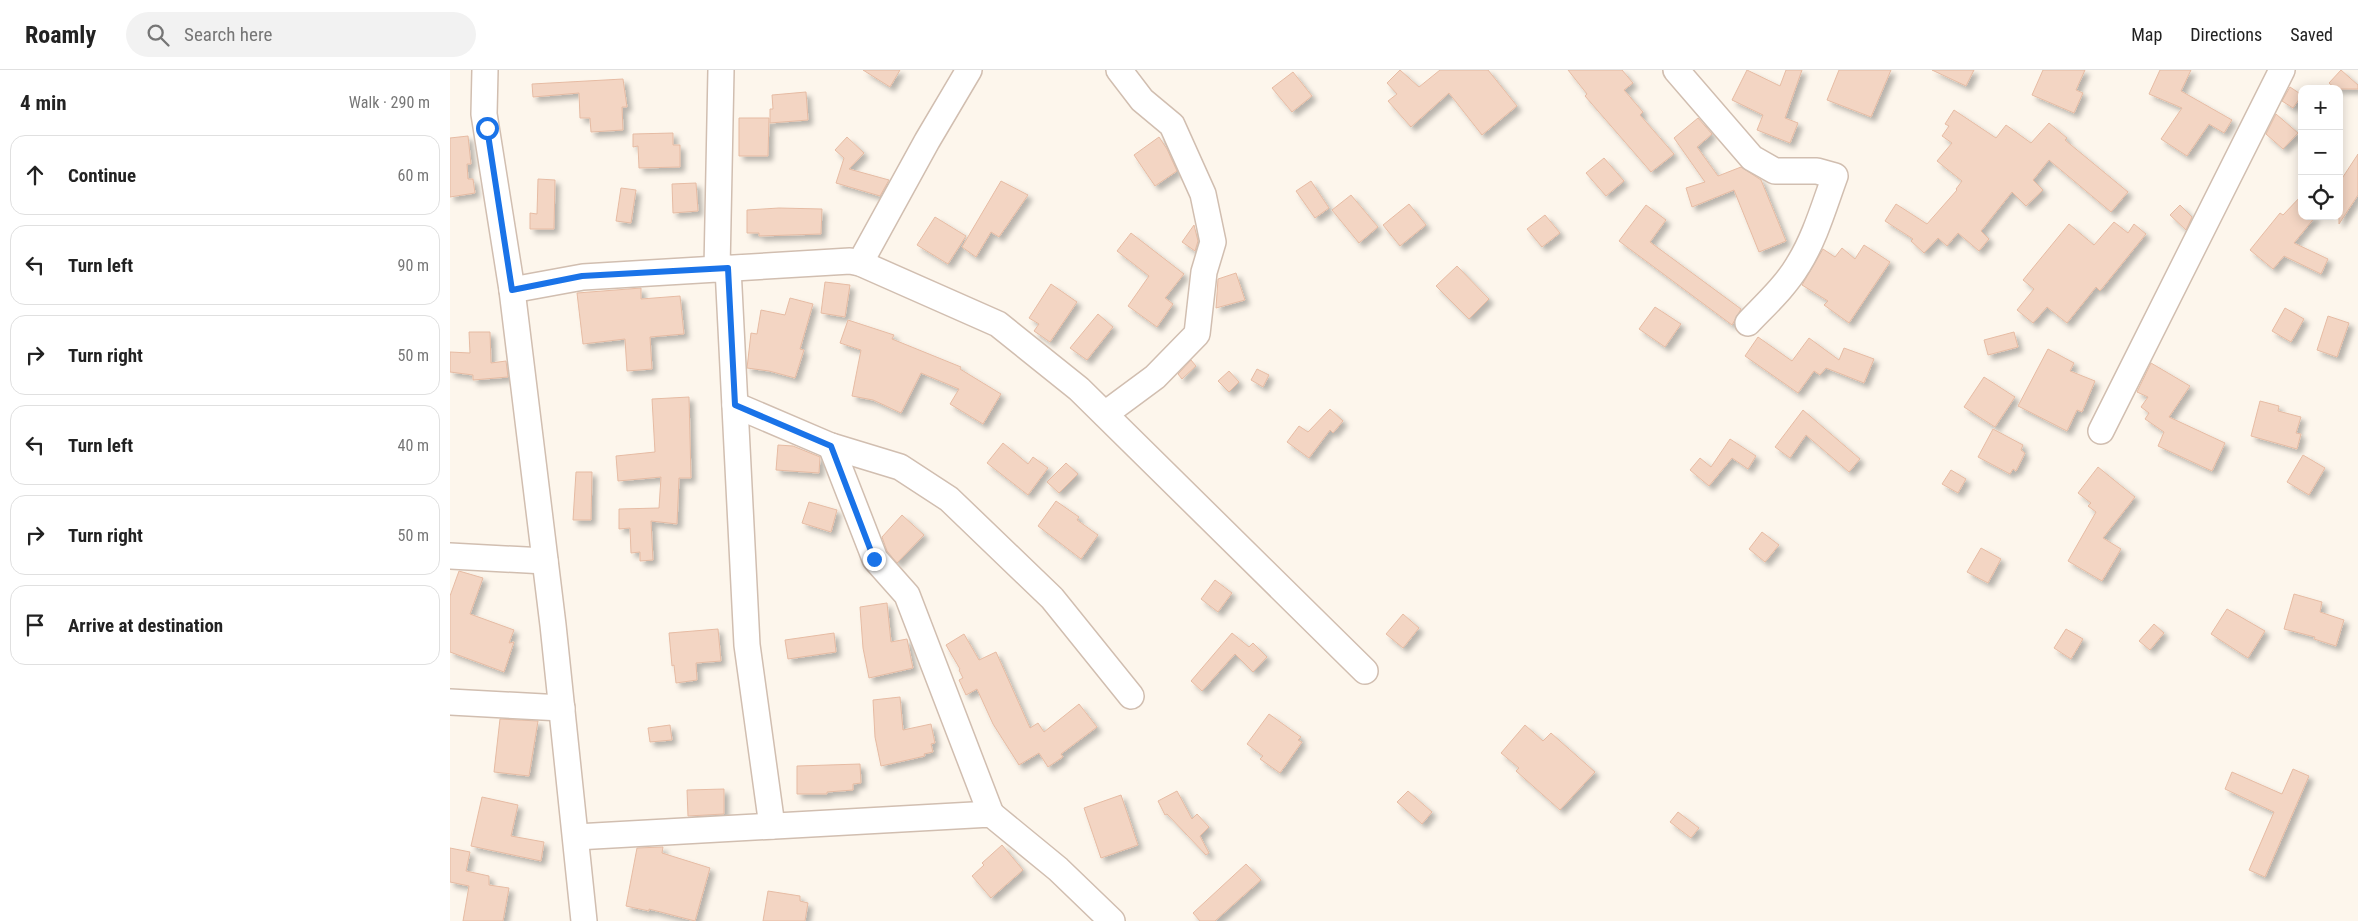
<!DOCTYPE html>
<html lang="en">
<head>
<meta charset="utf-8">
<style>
	:root { --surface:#fff; --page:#f2f2f2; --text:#222; --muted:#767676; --line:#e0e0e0 }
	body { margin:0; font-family:"Roboto Condensed",sans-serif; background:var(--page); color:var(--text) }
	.controls { position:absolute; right:15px; top:15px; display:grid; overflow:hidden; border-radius:10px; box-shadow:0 2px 12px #0003 }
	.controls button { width:45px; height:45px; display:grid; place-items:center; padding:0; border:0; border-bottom:1px solid var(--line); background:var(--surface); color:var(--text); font:25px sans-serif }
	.stop { position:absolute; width:15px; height:15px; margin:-11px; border:4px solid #1a73e8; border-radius:50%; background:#fff }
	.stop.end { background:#1a73e8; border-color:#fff; box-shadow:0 1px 5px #0008 }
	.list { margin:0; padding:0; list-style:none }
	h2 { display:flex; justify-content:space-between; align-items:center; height:65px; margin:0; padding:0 20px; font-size:21px }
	h2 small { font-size:16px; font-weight:400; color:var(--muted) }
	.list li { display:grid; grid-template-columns:32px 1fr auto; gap:15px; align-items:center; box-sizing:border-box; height:80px; margin:0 10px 10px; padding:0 10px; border:1px solid var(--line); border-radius:15px }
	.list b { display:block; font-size:19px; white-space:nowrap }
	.list em { font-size:16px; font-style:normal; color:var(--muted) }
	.icon { flex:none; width:28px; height:28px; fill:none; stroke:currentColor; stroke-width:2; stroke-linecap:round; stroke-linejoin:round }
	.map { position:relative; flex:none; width:1908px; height:851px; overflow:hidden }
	header { display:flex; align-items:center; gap:30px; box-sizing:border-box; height:70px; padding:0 25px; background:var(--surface); border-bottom:1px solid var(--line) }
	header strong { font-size:24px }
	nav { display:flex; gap:28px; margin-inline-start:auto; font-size:18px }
	.search { width:350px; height:45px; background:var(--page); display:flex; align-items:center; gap:12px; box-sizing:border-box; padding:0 18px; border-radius:28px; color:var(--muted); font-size:19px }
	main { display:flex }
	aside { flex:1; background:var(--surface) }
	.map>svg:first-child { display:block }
	.building { fill:#f3d5c3; stroke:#e6bba3; filter:url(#shadow) }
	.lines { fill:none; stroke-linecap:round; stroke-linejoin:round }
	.minor-casing { stroke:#d1beb0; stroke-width:28 }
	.minor { stroke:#fff; stroke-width:25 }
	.route { stroke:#1a73e8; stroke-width:6 }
</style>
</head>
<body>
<header>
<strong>Roamly</strong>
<div class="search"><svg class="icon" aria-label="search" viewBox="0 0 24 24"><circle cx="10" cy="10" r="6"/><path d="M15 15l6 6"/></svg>Search here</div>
<nav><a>Map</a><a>Directions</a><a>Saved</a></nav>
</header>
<main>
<aside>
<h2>4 min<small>Walk · 290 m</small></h2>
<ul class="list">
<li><svg class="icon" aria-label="ahead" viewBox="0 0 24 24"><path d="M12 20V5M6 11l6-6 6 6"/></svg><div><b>Continue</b></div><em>60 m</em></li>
<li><svg class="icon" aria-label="left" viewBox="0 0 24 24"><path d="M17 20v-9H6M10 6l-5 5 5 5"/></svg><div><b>Turn left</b></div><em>90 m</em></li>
<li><svg class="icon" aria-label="right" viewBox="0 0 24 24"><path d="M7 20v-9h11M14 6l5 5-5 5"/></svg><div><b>Turn right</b></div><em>50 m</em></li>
<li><svg class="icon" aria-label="left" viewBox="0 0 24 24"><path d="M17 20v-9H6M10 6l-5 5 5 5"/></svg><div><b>Turn left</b></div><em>40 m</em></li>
<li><svg class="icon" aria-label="right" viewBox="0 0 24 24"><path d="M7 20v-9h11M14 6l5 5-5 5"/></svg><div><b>Turn right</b></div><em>50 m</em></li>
<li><svg class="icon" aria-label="arrive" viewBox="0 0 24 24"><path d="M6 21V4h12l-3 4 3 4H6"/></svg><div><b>Arrive at destination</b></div></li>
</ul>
</aside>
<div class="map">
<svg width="1908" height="851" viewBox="0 0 1908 851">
	<defs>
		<filter id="shadow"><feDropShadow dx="4.5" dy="4.5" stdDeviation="2.5" flood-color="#0004"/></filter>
	</defs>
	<rect width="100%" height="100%" fill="#fdf6ec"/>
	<g class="building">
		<path d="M 413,0 L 450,0 L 440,17 Z"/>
		<path d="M 950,0 L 969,17 L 990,0 L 1038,0 L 1067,36 L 1032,65 L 999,23 L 961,57 L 938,31 L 947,24 L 937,13 Z"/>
		<path d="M 1118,0 L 1172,0 L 1183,13 L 1174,20 L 1193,42 L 1190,45 L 1224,84 L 1201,102 L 1135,26 L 1137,24 Z"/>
		<path d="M 1297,0 L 1330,16 L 1336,0 L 1352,0 L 1335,48 L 1348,53 L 1340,73 L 1307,60 L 1313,45 L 1282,30 Z"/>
		<path d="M 1389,0 L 1441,0 L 1421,47 L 1377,30 Z"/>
		<path d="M 1482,0 L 1524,0 L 1516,16 Z"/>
		<path d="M 1593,0 L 1635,0 L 1626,20 L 1633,23 L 1624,43 L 1582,25 Z"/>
		<path d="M 1710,0 L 1741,0 L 1731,21 L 1782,50 L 1774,63 L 1759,54 L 1737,86 L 1711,69 L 1732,38 L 1699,24 Z"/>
		<path d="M 1891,0 L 1908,15 L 1908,19 L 1886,19 L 1879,13 Z"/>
		<path d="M 843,2 L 862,26 L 842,42 L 822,18 Z"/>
		<path d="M 173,9 L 177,37 L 172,37 L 173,60 L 141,62 L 140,48 L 130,48 L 129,23 L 83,27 L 82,14 Z"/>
		<path d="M 1840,17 L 1852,25 L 1843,38 L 1832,31 Z"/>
		<path d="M 356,22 L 358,50 L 320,53 L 320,39 L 323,39 L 322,25 Z"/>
		<path d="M 1504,40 L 1546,68 L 1556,55 L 1581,73 L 1599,53 L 1617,68 L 1615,70 L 1678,122 L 1661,142 L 1599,90 L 1583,110 L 1593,120 L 1576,136 L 1562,122 L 1531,161 L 1539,169 L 1529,181 L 1508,163 L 1497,176 L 1488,168 L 1474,183 L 1461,171 L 1463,169 L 1435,151 L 1446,134 L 1477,154 L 1507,120 L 1506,119 L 1512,111 L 1487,91 L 1502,73 L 1492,66 L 1499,56 L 1495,54 Z"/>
		<path d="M 1826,44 L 1848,63 L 1833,79 L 1816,64 Z"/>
		<path d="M 289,48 L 319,48 L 318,86 L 289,86 Z"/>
		<path d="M 1248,48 L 1262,64 L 1247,77 L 1268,106 L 1291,97 L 1311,110 L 1336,171 L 1309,182 L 1284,120 L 1242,137 L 1236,118 L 1255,112 L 1224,68 Z"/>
		<path d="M 223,63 L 223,75 L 230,75 L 230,97 L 189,98 L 188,76 L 183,77 L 183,64 Z"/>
		<path d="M 18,66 L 21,94 L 17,94 L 18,109 L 23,109 L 25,123 L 0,127 L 0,68 Z"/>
		<path d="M 397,67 L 414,83 L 399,99 L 439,110 L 430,126 L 386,113 L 394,88 L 385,80 Z"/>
		<path d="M 709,67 L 717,79 L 727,101 L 705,116 L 684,85 Z"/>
		<path d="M 1908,84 L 1908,125 L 1889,154 L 1889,113 Z"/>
		<path d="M 1154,88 L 1174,111 L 1156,126 L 1136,103 Z"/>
		<path d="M 88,109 L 105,110 L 104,159 L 80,159 L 80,143 L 87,144 Z"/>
		<path d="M 551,111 L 578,125 L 549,167 L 541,162 L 526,187 L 512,177 Z"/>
		<path d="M 861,111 L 879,138 L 865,148 L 846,121 Z"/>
		<path d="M 246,113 L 248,141 L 223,143 L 222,114 Z"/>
		<path d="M 171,118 L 186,120 L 181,153 L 166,151 Z"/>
		<path d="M 901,125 L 928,157 L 909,173 L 882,140 Z"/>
		<path d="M 1852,125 L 1852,146 L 1866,146 L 1844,173 L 1878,189 L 1871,204 L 1834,186 L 1823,199 L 1800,180 L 1830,143 L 1833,145 Z"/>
		<path d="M 959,134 L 976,155 L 950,176 L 933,155 Z"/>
		<path d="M 1196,135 L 1216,150 L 1200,172 L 1291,239 L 1282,255 L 1169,171 Z"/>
		<path d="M 1730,135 L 1742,147 L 1736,160 L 1720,145 Z"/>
		<path d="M 329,138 L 372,139 L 371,164 L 309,166 L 309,163 L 297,163 L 297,140 Z"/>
		<path d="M 1095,145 L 1110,163 L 1092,177 L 1077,159 Z"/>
		<path d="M 485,147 L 516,166 L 498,194 L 467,175 Z"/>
		<path d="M 1664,152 L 1678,163 L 1684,154 L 1696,164 L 1650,221 L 1646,217 L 1617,253 L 1597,237 L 1583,253 L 1567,240 L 1584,219 L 1573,210 L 1619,154 L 1644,175 Z"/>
		<path d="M 744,155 L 748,171 L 745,181 L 732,172 Z"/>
		<path d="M 681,163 L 734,204 L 715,228 L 723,234 L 707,257 L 678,236 L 699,206 L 667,181 Z"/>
		<path d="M 1414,175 L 1440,192 L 1399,253 L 1374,235 L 1378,231 L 1352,215 L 1373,179 L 1385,187 L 1392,178 L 1405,189 Z"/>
		<path d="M 1007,196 L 1039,229 L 1019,249 L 986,216 Z"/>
		<path d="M 786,203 L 795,230 L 766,238 L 768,209 Z"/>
		<path d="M 375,212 L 400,215 L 395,247 L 371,243 Z"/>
		<path d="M 601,214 L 627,232 L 600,272 L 584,261 L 589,254 L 579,248 Z"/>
		<path d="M 191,218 L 191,229 L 230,226 L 234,264 L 200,267 L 202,299 L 177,301 L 175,269 L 133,274 L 127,223 Z"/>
		<path d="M 340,228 L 363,234 L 350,279 L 354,280 L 345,308 L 319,301 L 297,298 L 301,263 L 307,264 L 311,240 L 335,245 Z"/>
		<path d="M 1205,237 L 1231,254 L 1215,277 L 1189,259 Z"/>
		<path d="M 1835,238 L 1854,249 L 1841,272 L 1822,261 Z"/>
		<path d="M 648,244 L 663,257 L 637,290 L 620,278 Z"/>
		<path d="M 1878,246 L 1899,253 L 1887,287 L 1867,280 Z"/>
		<path d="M 398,250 L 444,265 L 442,269 L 511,297 L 510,299 L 551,324 L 533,354 L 500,334 L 509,319 L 471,303 L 451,343 L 423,330 L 402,326 L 411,280 L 390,273 Z"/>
		<path d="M 19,262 L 40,262 L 41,293 L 56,291 L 58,307 L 23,310 L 23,305 L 0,302 L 0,282 L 20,283 Z"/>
		<path d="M 1564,262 L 1568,277 L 1538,285 L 1534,270 Z"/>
		<path d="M 1308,267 L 1342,291 L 1359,268 L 1389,290 L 1394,278 L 1424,289 L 1414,313 L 1376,298 L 1370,305 L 1364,301 L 1348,323 L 1295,286 Z"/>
		<path d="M 1598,279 L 1624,293 L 1620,301 L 1645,311 L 1632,342 L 1627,340 L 1617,361 L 1568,336 Z"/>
		<path d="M 741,290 L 746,296 L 732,309 L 728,304 Z"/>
		<path d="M 1701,293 L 1740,316 L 1719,347 L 1775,373 L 1762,401 L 1708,376 L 1714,362 L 1695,349 L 1699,343 L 1691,337 L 1698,327 L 1687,322 Z"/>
		<path d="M 807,299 L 819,305 L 813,317 L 801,310 Z"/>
		<path d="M 779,301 L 789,312 L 779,322 L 768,311 Z"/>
		<path d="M 1534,307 L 1565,327 L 1545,357 L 1514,337 Z"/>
		<path d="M 239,327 L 241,408 L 229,408 L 227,454 L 201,451 L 203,490 L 190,491 L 190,482 L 181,483 L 180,458 L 169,459 L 169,439 L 209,438 L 211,407 L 168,411 L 166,386 L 205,382 L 202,329 Z"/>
		<path d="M 1810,331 L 1829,336 L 1828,341 L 1851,347 L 1846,363 L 1851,364 L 1847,379 L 1801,366 Z"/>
		<path d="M 880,339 L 893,351 L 883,363 L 880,360 L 859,388 L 837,372 L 849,356 L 858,362 Z"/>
		<path d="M 1353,340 L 1410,389 L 1399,402 L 1356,365 L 1340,388 L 1325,377 Z"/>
		<path d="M 1543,359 L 1573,375 L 1571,380 L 1575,383 L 1566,401 L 1563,399 L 1560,404 L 1528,387 Z"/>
		<path d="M 1280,369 L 1306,386 L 1298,399 L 1282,388 L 1259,416 L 1240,400 L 1250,388 L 1261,397 Z"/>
		<path d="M 553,373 L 578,394 L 583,387 L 598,398 L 578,425 L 537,393 Z"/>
		<path d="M 328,375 L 343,376 L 370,387 L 369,403 L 326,400 Z"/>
		<path d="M 1853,385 L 1875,398 L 1859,425 L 1837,412 Z"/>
		<path d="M 616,393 L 628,404 L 609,423 L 597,412 Z"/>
		<path d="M 1648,397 L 1685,427 L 1653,468 L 1671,479 L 1652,511 L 1618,491 L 1646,442 L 1638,436 L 1641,433 L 1628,423 Z"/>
		<path d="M 1501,400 L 1516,409 L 1508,423 L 1492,414 Z"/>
		<path d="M 126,402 L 142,402 L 141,450 L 123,450 Z"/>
		<path d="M 606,431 L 629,447 L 627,450 L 648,465 L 631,489 L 588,456 Z"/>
		<path d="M 359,432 L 387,440 L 381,462 L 352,453 Z"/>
		<path d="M 452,445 L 474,465 L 447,493 L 437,481 L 432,467 Z"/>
		<path d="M 1312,462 L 1329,475 L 1315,492 L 1299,479 Z"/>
		<path d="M 1531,478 L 1551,489 L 1538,513 L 1517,502 Z"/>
		<path d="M 9,501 L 33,508 L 20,544 L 64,560 L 59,573 L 64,572 L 54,602 L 0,582 L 0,526 Z"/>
		<path d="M 765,510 L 782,523 L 768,542 L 751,529 Z"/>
		<path d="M 1844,524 L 1872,532 L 1870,542 L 1894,550 L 1886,576 L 1864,569 L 1865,567 L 1834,559 Z"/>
		<path d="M 437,533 L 441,572 L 457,569 L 463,598 L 419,608 L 413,578 L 410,537 Z"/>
		<path d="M 1777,539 L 1815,561 L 1798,588 L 1761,564 Z"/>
		<path d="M 953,544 L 969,558 L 953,578 L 936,564 Z"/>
		<path d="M 1704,554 L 1714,563 L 1700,580 L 1689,571 Z"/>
		<path d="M 268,559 L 271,591 L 246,593 L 247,610 L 226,613 L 224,595 L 222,596 L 219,563 Z"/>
		<path d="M 1616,559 L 1633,569 L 1621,589 L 1604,578 Z"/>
		<path d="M 384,563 L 386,582 L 338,589 L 335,570 Z"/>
		<path d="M 782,563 L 799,577 L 803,573 L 817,587 L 803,602 L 785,584 L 752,621 L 741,611 Z"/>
		<path d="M 514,564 L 529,590 L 546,582 L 580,658 L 588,653 L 594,662 L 629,634 L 647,657 L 611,684 L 613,687 L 598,697 L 589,683 L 569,695 L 543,654 L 527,619 L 516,625 L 509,610 L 513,608 L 509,600 L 510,599 L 496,575 Z"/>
		<path d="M 450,627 L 453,660 L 481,654 L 485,673 L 481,674 L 483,682 L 474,684 L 475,686 L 431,696 L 425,667 L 423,630 Z"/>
		<path d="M 819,644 L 851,667 L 848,670 L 852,672 L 830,703 L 810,689 L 813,686 L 797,674 Z"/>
		<path d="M 50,649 L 88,651 L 79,706 L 44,702 Z"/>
		<path d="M 220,655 L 222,670 L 200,672 L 198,658 Z"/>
		<path d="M 1075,655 L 1093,671 L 1101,663 L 1145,702 L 1110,740 L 1066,701 L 1069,698 L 1051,683 Z"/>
		<path d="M 410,694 L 411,713 L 403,714 L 403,720 L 377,722 L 377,724 L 347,724 L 347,696 Z"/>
		<path d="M 1843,699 L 1859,706 L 1815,807 L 1799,800 L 1824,742 L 1775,719 L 1782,702 L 1832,724 Z"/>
		<path d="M 274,719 L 274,744 L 238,746 L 237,720 Z"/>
		<path d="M 727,721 L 742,749 L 747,744 L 759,757 L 750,766 L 759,783 L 756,785 L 717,744 L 715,745 L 708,731 Z"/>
		<path d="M 958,721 L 982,742 L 972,754 L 947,732 Z"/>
		<path d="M 671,725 L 688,775 L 651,788 L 634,738 Z"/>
		<path d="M 32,727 L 68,735 L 61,766 L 94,772 L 91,791 L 21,776 Z"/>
		<path d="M 1228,742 L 1249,758 L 1241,768 L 1220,752 Z"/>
		<path d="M 552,775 L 573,800 L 541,828 L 522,806 L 534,795 L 532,793 Z"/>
		<path d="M 213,777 L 212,783 L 260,798 L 245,851 L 199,839 L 199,841 L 176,836 L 187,778 Z"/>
		<path d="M 0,778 L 20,782 L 16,801 L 39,806 L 39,815 L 59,818 L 53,851 L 13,851 L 19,816 L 0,812 Z"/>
		<path d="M 796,794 L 811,810 L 765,851 L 750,851 L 743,843 Z"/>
		<path d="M 318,821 L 350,826 L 350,831 L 358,833 L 355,851 L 313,851 Z"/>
	</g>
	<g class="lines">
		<g class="minor-casing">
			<g id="minor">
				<path d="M 35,0 L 34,44 L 62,220 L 103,555 L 134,851"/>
				<path d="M 1226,0 L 1302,88 L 1325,101 L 1367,101 L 1385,106 C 1374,136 1365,168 1348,195 C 1335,217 1315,235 1298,253"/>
				<path d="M 410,193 L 477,71 L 519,0"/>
				<path d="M 278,198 L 297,575 L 322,756"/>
				<path d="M 267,199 L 271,0"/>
				<path d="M 62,220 L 133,207 L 400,191 L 410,193 L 548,254 L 629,319 L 915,601"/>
				<path d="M 285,335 L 381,376 L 450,397 L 499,429 L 602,528 L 681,626"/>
				<path d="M 655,344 L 705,307 L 747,264 L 754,202 L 763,172 L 753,124 L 722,55 L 692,30 L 669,0"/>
				<path d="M 1651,361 L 1832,0"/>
				<path d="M 381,376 L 425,489 L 457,525 L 541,744"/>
				<path d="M 0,486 L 95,491"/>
				<path d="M 0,632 L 112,638"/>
				<path d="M 126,767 L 541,744 L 608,799 L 662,851"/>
			</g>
		</g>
		<use href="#minor" class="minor"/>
	</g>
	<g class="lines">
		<path class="route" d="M 37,58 L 62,220 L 132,206 L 278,198 L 285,335 L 381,376 L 424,489"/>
	</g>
</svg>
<div class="controls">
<button>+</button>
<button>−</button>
<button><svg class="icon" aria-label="locate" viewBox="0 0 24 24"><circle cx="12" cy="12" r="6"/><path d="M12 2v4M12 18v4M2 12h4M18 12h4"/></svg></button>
</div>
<div class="stop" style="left:37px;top:58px"></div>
<div class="stop end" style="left:424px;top:489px"></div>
</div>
</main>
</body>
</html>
